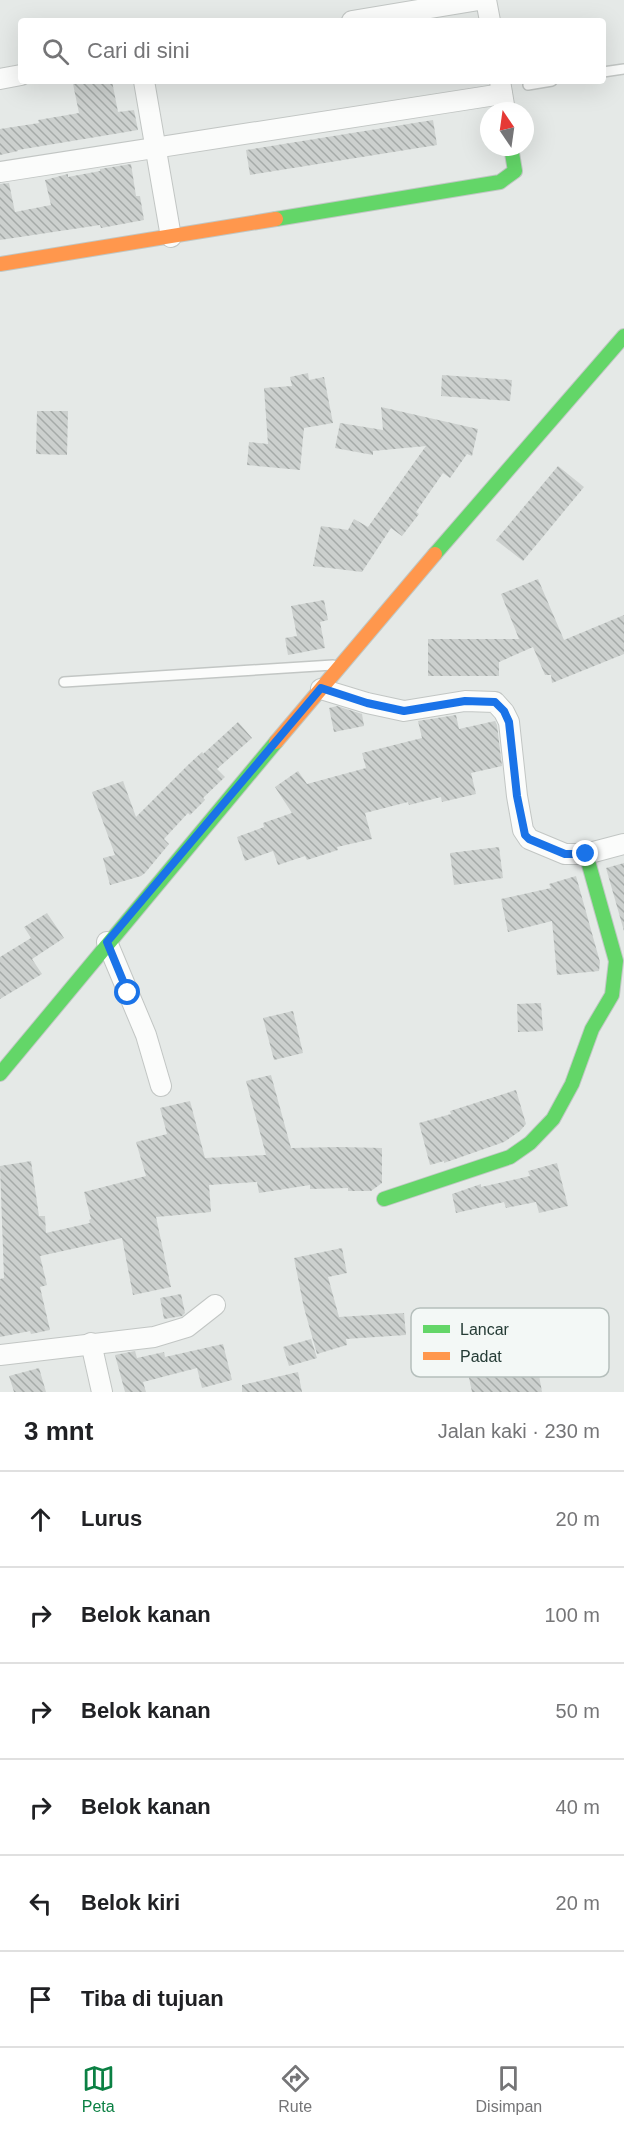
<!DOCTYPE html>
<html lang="id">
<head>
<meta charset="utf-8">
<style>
	:root { --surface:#fff; --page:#f2f2f2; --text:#202124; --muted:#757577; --line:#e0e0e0; --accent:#0b8043 }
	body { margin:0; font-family:Helvetica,sans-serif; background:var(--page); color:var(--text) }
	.compass { position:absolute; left:480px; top:102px; width:54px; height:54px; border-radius:50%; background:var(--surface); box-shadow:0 6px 24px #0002; rotate:347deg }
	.stop { position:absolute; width:18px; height:18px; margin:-14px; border:4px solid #1a73e8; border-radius:50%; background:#fff }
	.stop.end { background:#1a73e8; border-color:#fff; box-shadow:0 2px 6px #0008 }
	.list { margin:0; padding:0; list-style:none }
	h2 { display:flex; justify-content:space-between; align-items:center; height:78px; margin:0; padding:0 24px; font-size:26px }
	h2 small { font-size:20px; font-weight:400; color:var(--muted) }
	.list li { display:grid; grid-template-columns:39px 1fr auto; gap:18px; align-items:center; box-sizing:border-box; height:96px; padding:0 24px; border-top:2px solid var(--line) }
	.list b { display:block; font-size:22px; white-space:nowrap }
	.list em { font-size:20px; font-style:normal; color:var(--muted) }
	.icon { flex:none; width:33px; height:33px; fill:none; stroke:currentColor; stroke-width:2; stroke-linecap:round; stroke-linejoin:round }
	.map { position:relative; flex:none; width:624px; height:1392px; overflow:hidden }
	.search { position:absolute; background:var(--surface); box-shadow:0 6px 24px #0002; left:18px; right:18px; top:18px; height:66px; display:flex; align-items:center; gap:15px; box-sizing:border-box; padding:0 21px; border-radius:6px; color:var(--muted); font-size:22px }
	.sheet { height:654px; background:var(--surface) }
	nav { display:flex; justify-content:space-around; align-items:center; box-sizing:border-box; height:84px; border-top:2px solid var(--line); background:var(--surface); font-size:16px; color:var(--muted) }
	nav a { display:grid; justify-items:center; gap:3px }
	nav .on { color:var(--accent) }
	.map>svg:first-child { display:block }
	.building { fill:url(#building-back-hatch) }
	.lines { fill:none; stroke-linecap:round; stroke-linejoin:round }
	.lane-casing { stroke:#c2c6c4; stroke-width:12 }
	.street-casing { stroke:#c2c6c4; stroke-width:22 }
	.fast-casing { stroke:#c0c7c4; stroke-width:16 }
	.slow-casing { stroke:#c0c7c4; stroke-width:16 }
	.lane { stroke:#fbfcfb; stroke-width:9 }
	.street { stroke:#fbfcfb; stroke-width:20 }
	.fast { stroke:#63d668; stroke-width:14 }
	.slow { stroke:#ff974d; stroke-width:14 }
	.route { stroke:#1a73e8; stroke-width:8 }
	.key { fill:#f3f8f6; stroke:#b5bfbc; stroke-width:1.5 }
	.key-label { font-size:16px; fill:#243b35 }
</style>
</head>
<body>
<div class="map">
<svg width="624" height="1392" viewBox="0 0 624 1392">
	<defs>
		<pattern id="building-back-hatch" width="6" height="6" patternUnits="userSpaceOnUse" patternTransform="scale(1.5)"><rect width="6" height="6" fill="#ccd0ce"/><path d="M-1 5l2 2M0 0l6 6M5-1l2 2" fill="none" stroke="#a5aaa8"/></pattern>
	</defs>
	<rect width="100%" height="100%" fill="#e5e9e7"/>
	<g class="building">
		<path d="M 89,81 L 112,81 L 118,112 L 134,110 L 138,130 L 18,150 L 18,151 L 0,155 L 0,129 L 39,123 L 38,120 L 79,113 L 73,84 Z"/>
		<path d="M 433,120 L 437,145 L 250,175 L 246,150 Z"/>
		<path d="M 131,164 L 136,196 L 140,196 L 144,220 L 101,228 L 100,225 L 0,240 L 0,184 L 9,183 L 15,212 L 51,205 L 45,180 L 68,174 L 68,177 L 100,171 L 100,169 Z"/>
		<path d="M 308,373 L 309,380 L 324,377 L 333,423 L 304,428 L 300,470 L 247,465 L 249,442 L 268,444 L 264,388 L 292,386 L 290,377 Z"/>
		<path d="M 442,375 L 512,380 L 510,401 L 441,396 Z"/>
		<path d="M 381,407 L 478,429 L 472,456 L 467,454 L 450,478 L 443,473 L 416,512 L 419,514 L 402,536 L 391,528 L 362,572 L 313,566 L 321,526 L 348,530 L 354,519 L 368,527 L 426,446 L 373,451 L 373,455 L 335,448 L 340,423 L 383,430 Z"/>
		<path d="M 37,411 L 68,411 L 67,455 L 36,454 Z"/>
		<path d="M 558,466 L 584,487 L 523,561 L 496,540 Z"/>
		<path d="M 538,579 L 564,640 L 624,615 L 624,654 L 552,683 L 551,675 L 545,675 L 533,647 L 499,662 L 499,676 L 428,676 L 428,639 L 519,639 L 501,594 Z"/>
		<path d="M 324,600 L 328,620 L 320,622 L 325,648 L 288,655 L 285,638 L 297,636 L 291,606 Z"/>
		<path d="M 337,706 L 362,714 L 364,726 L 334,732 L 329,708 Z"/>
		<path d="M 456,715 L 459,729 L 495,721 L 497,725 L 502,766 L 471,773 L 476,794 L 442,802 L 441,797 L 409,805 L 408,802 L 365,813 L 372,839 L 337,847 L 338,850 L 307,860 L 305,856 L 278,865 L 273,851 L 245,861 L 237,837 L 264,827 L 263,823 L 292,813 L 275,787 L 298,771 L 307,784 L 366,768 L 362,753 L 422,738 L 418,721 Z"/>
		<path d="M 238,722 L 252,738 L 217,769 L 225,777 L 203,798 L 205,800 L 190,815 L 188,813 L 164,839 L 169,844 L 145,873 L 141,876 L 110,885 L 103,858 L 115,855 L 92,792 L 123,781 L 136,817 L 189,764 L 202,752 L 203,754 Z"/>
		<path d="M 499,847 L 503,878 L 454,885 L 450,853 Z"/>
		<path d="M 624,863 L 624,931 L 606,868 Z"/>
		<path d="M 576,876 L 600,962 L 599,971 L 557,975 L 552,921 L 508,932 L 501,899 L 551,888 L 549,884 Z"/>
		<path d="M 47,913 L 64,938 L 32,959 L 42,974 L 0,999 L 0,957 L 31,938 L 24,927 Z"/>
		<path d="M 541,1003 L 543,1031 L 518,1032 L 517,1004 Z"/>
		<path d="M 293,1011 L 303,1053 L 274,1060 L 263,1018 Z"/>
		<path d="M 271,1075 L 291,1148 L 340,1147 L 382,1148 L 382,1183 L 371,1191 L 348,1191 L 348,1188 L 310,1189 L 310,1185 L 259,1193 L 257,1182 L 209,1185 L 211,1212 L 156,1217 L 171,1287 L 133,1295 L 122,1238 L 40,1256 L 47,1285 L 40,1287 L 50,1330 L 31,1334 L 30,1331 L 0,1337 L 0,1279 L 4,1278 L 0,1166 L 31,1161 L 39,1216 L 45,1216 L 46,1233 L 90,1223 L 89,1220 L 91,1219 L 84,1192 L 146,1176 L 136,1142 L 167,1134 L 160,1108 L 190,1101 L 205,1158 L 266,1155 L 246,1081 Z"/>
		<path d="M 516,1090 L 526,1124 L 520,1131 L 504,1142 L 444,1163 L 444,1161 L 430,1165 L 419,1123 L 451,1114 L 450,1111 Z"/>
		<path d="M 557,1163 L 568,1206 L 539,1213 L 536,1202 L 506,1208 L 504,1202 L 456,1213 L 452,1194 L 481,1184 L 481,1187 L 530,1176 L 528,1171 Z"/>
		<path d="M 342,1248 L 347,1273 L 328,1277 L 339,1317 L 404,1313 L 406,1335 L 346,1339 L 347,1345 L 317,1354 L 304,1308 L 294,1258 Z"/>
		<path d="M 181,1294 L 185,1313 L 182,1316 L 164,1319 L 160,1298 Z"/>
		<path d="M 311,1339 L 317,1358 L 289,1366 L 283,1347 Z"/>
		<path d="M 223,1344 L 232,1380 L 202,1388 L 197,1368 L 143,1382 L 146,1392 L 125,1392 L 115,1355 L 135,1351 L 137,1358 L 164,1352 L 165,1357 Z"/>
		<path d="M 495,1347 L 498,1360 L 535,1353 L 542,1392 L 472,1392 L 464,1354 Z"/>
		<path d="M 39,1368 L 46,1392 L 14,1392 L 9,1376 Z"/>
		<path d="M 298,1372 L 302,1392 L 242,1392 L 242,1385 Z"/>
	</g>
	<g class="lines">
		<g class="lane-casing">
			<g id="lane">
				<path d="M 603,72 L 624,69"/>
				<path d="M 528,85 L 552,81"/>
				<path d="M 64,682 L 333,665"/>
			</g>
		</g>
		<g class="street-casing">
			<g id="street">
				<path d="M 486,0 L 490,21"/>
				<path d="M 352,21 L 479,0"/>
				<path d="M 0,79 L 21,75"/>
				<path d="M 144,81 L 171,237"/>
				<path d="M 500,81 L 505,111"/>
				<path d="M 0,172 L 502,94"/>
				<path d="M 321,689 L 367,703 L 404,711 L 465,701 L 495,702 L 504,712 L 509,722 L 517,796 L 523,830 L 529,839 L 565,854 L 586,854 L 624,844"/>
				<path d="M 107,942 L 146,1035 L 161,1086"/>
				<path d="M 91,1343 L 102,1392"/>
				<path d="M 0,1355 L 154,1337 L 187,1327 L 215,1305"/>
			</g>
		</g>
		<g class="fast-casing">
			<g id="fast">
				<path d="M 276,219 L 500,182 L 515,171 L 511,147"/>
				<path d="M 435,554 L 624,336"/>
				<path d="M 0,1074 L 276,742"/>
				<path d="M 384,1199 L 510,1157 L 530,1143 L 553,1119 L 572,1084 L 592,1029 L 612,995 L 616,961 L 586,854"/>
			</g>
		</g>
		<g class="slow-casing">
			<g id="slow">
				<path d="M 0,264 L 276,219"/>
				<path d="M 276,742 L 435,554"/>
			</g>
		</g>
		<use href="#lane" class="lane"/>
		<use href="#street" class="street"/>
		<use href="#fast" class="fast"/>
		<use href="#slow" class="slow"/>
	</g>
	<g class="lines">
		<path class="route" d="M 128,993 L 107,942 L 321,688 L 367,703 L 404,711 L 465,701 L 495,702 L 504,711 L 509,722 L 517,796 L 525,835 L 529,839 L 565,854 L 586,854"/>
	</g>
	<rect x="411" y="1308" width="198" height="69" rx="9" class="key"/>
	<rect x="423" y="1325" width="27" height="8" fill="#63d668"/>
	<rect x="423" y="1352" width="27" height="8" fill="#ff974d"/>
	<g class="key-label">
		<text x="460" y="1335">Lancar</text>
		<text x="460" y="1362">Padat</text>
	</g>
</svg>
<svg class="compass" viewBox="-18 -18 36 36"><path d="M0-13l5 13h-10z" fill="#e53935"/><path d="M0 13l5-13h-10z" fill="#757577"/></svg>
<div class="stop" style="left:128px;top:993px"></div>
<div class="stop end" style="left:586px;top:854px"></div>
<div class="search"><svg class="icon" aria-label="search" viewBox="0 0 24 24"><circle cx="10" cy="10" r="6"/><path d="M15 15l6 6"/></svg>Cari di sini</div>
</div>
<section class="sheet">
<h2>3 mnt<small>Jalan kaki · 230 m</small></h2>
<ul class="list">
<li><svg class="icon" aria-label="ahead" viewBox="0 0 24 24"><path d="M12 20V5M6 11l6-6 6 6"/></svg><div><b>Lurus</b></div><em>20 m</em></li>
<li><svg class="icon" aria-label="right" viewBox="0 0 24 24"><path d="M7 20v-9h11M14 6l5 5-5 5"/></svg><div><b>Belok kanan</b></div><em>100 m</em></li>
<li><svg class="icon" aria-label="right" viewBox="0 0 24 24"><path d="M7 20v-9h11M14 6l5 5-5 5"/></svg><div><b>Belok kanan</b></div><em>50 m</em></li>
<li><svg class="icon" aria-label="right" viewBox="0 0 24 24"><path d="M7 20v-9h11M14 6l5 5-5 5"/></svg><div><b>Belok kanan</b></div><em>40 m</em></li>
<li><svg class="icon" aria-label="left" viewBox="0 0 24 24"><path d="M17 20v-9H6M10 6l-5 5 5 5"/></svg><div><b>Belok kiri</b></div><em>20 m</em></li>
<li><svg class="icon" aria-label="arrive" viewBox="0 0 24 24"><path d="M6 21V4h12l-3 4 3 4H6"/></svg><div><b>Tiba di tujuan</b></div></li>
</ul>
</section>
<nav>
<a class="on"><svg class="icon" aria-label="map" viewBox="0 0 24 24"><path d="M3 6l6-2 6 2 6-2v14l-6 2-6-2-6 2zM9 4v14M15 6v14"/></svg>Peta</a>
<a><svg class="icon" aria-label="directions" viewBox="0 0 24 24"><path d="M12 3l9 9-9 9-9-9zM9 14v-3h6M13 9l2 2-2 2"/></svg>Rute</a>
<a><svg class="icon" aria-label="saved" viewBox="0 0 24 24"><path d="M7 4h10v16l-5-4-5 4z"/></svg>Disimpan</a>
</nav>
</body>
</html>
